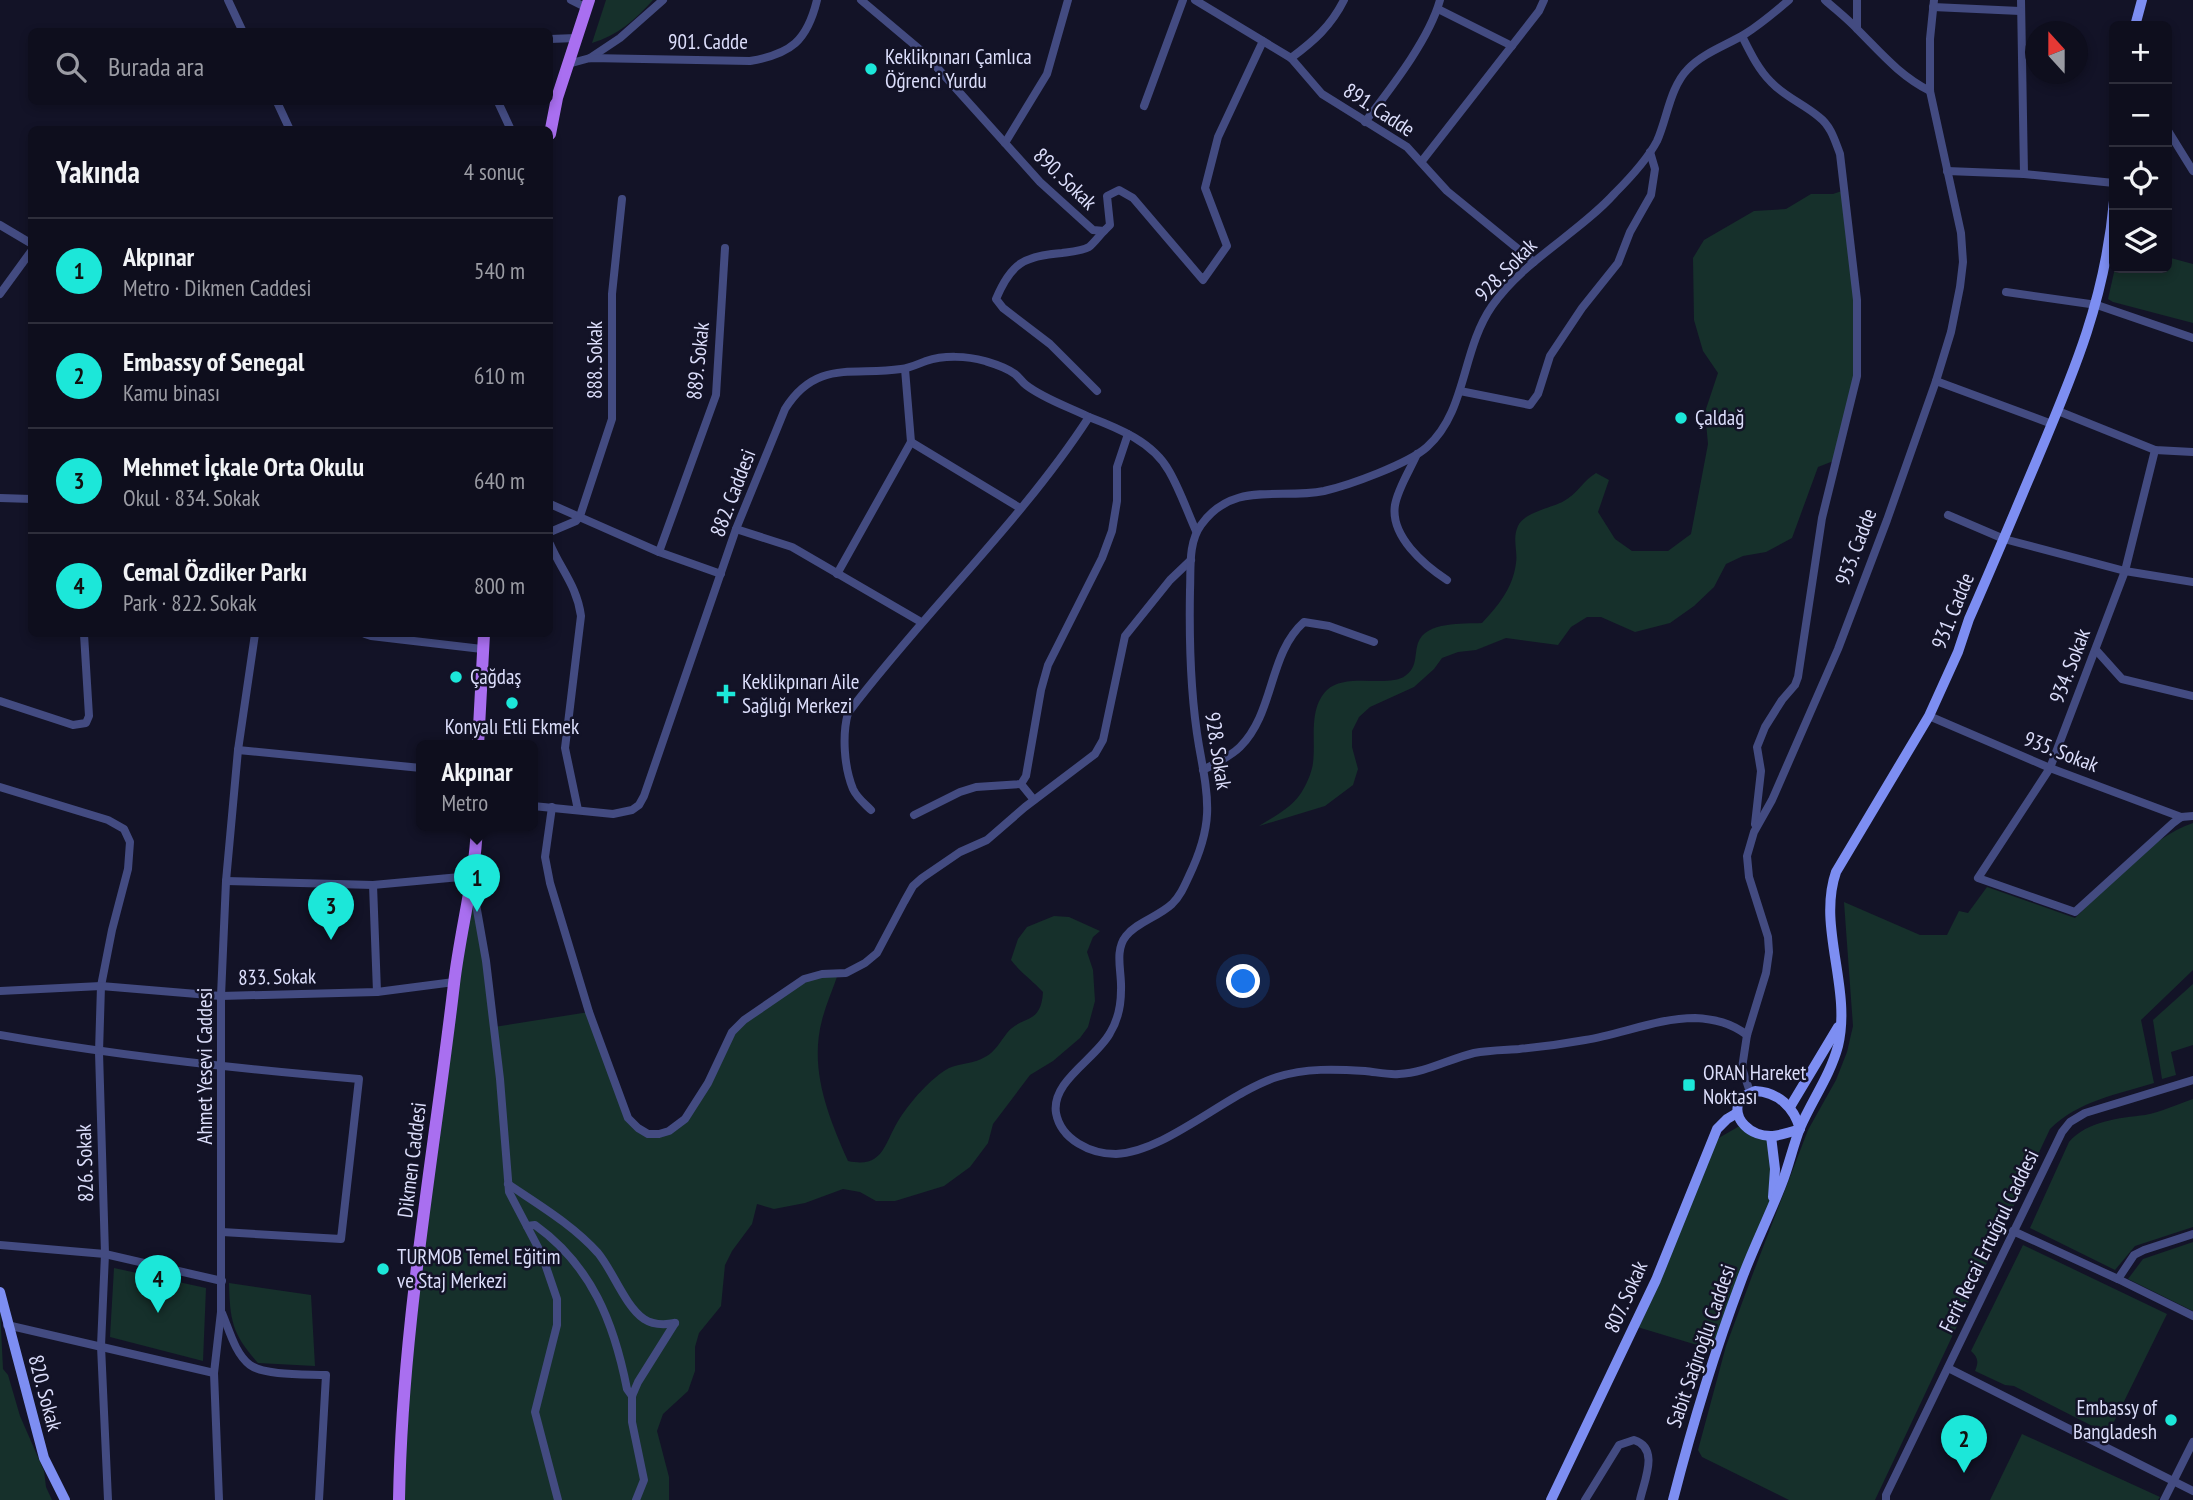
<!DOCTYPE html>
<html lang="tr">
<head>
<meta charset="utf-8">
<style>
	:root { --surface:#0e0e1d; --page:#171726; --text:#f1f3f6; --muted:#9b9ca4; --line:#2e2e3b; --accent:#1ce7d9 }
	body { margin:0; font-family:"PT Sans Narrow",sans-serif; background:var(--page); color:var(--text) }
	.controls { position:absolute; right:21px; top:21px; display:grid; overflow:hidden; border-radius:10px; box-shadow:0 4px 10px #0003 }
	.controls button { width:63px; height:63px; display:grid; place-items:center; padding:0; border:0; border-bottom:2px solid var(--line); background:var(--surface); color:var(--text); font:35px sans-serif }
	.compass { position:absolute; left:2025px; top:21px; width:63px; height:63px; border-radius:50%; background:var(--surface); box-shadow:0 4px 10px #0003; rotate:339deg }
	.you { position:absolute; left:1244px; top:982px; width:24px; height:24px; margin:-18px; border:5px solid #fff; border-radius:50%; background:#1a73e8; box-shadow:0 0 0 10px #1a73e833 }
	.badge { display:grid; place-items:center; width:46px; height:46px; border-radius:50%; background:var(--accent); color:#111; font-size:23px; font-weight:700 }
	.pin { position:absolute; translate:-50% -58px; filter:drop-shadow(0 2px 4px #0008) }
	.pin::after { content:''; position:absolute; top:37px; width:24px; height:21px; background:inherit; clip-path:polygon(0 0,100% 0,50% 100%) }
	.popup { position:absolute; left:416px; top:740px; width:122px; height:91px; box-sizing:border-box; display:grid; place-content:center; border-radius:10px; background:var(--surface); filter:drop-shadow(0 2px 5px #0005); font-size:23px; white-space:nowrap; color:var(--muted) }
	.popup b { font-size:26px; color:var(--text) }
	.popup::after { content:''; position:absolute; left:50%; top:100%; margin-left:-14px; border:14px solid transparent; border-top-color:var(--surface) }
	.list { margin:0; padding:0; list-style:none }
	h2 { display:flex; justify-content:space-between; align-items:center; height:91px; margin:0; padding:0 28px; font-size:30px }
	h2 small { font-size:23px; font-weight:400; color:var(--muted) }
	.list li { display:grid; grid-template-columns:46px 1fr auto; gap:21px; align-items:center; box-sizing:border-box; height:105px; padding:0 28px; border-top:2px solid var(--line) }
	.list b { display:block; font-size:26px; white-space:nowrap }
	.list p { margin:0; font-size:23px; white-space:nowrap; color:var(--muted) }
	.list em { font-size:23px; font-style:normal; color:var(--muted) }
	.icon { flex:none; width:38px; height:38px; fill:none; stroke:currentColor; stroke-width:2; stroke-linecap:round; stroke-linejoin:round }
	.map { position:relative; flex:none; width:2193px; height:1500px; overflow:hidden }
	.search { position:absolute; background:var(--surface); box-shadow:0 4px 10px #0003; left:28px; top:28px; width:525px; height:77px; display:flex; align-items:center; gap:18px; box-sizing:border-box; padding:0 24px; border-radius:10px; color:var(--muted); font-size:26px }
	.panel { position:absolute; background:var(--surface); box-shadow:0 4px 10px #0003; left:28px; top:126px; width:525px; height:511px; border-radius:10px }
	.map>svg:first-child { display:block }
	.green { fill:#16302b }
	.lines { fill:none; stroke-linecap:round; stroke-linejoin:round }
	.street { stroke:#434b81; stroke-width:8 }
	.secondary { stroke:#7d8ef2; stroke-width:10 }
	.primary { stroke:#a96ff0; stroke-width:12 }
	.poi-dot { fill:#1ce7d9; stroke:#131327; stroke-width:2.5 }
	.labels { text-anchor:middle; stroke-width:5; stroke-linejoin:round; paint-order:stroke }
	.street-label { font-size:21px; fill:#dcdefb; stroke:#131327 }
	.poi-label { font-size:21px; fill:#dcdefb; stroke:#131327; text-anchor:start }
</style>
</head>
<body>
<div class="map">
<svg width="2193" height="1500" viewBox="0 0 2193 1500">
	<rect width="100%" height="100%" fill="#131327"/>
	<g class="green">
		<path d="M 606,0 L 653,0 C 635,20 618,35 592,43 Z"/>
		<path d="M 1845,190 L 1857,300 L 1857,376 L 1836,460 L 1818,467 L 1792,538 L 1766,552 L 1743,556 L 1726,564 L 1714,587 L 1694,606 L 1670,623 L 1635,632 L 1601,617 L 1587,617 L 1571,627 L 1558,645 L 1506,638 L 1476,650 L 1458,652 L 1442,658 L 1434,669 L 1414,687 L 1370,707 L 1359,717 L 1352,731 L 1352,747 L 1358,769 L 1353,785 L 1325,806 L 1259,826 C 1275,816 1295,806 1304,788 C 1308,781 1312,771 1313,763 C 1316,739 1308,709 1327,690 C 1346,672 1388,688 1405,676 C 1418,667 1414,655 1418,643 C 1426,621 1463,624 1482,623 C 1498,606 1513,588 1516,563 C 1518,551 1512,539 1518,526 C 1524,512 1552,508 1564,501 C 1577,494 1584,480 1596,473 L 1609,480 L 1598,512 L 1615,539 L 1632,551 L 1668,551 L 1691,534 L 1708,444 L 1705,412 L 1718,373 L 1703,351 L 1694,320 L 1693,258 L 1704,240 L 1754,211 L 1786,209 L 1811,194 L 1833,194 Z"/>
		<path d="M 2167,257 L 2193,264 L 2193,323 L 2113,302 L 2108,299 L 2115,268 L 2167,268 Z"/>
		<path d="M 2193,823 L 2193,970 L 2141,1020 L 2154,1083 C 2118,1094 2078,1101 2050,1129 L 1875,1500 L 1789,1500 L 1702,1457 L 1698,1450 L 1726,1346 L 1752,1276 L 1808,1130 L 1836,1080 L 1847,1052 L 1853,1026 L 1844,902 L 1920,935 L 1947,935 L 1959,911 L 1968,913 L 1987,887 L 2075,918 C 2110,885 2147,839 2193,823 Z"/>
		<path d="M 471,876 L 494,1027 L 589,1012 L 628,1118 L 648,1134 L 680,1125 L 732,1032 L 804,979 L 838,974 C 833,989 826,1004 822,1020 C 809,1069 828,1116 848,1161 C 885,1169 884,1142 900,1118 C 911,1101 931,1078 949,1068 C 960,1063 974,1064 985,1057 C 995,1052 1000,1042 1007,1033 C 1021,1015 1041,1026 1043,992 C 1032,980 1021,973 1011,960 L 1018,939 L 1027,927 L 1054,916 L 1069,917 L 1100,931 L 1093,937 L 1087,952 L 1093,970 L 1095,1001 L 1088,1027 L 1080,1038 L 1053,1061 L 1030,1075 L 993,1124 L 988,1143 L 970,1167 L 944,1186 L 895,1201 L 876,1201 L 860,1192 L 843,1189 L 805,1203 L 774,1209 L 757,1204 L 752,1224 L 732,1251 L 725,1265 L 721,1306 L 699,1333 L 695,1347 L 695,1371 L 688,1391 L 663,1414 L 657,1431 L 669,1477 L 669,1500 L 399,1500 L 401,1432 Z"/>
		<path d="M 2193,984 L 2193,1045 L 2171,1052 L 2176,1075 L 2162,1079 L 2153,1020 Z"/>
		<path d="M 2193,1099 L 2193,1227 L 2135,1246 L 2115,1270 L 2030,1228 L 2069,1142 C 2087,1121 2120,1118 2145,1115 C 2161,1112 2178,1104 2193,1099 Z"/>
		<path d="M 1743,1124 L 1771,1136 L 1773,1207 L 1717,1351 L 1634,1326 L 1717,1139 Z"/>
		<path d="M 2193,1242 L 2193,1311 L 2128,1279 L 2143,1259 Z"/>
		<path d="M 2023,1245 L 2167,1314 L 2108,1434 L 2014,1386 L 2005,1385 L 1975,1371 C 1979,1362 1978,1357 1971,1351 Z"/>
		<path d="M 114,1268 L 206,1288 L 203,1361 L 110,1337 Z"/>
		<path d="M 229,1283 L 311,1295 L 315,1366 L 258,1363 C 232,1334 230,1321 229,1283 Z"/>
		<path d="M 0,1308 L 3,1369 L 8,1375 L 20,1416 L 44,1471 L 46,1487 L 52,1500 L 0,1500 Z"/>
		<path d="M 2022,1434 L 2160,1497 L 2158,1500 L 1990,1500 Z"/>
	</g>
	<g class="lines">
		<g class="street">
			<path d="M 228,0 L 243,32"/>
			<path d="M 571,0 L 587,8"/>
			<path d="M 861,0 L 924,53 L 1040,182 L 1093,230 L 1104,231 L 1110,225 L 1107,196 L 1119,190 L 1133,198 L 1203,280 L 1227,246 L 1205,188 L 1218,137 L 1263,41"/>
			<path d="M 1195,0 L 1291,58 L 1322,94 L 1407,147 L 1447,191 L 1534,262"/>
			<path d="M 1825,0 C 1836,10 1848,19 1858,30 C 1881,53 1900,76 1930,91"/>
			<path d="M 2021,0 L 2024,174"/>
			<path d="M 1933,7 L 2020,11"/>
			<path d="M 1438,9 L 1512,46"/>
			<path d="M 1857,28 L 1857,0"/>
			<path d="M 1742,36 C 1750,52 1758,69 1771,82 C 1785,97 1804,104 1819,117 C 1831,126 1835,141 1840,154 L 1857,300 L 1857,376 L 1822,518 L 1798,677 L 1795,685 L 1782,700 L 1765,727 L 1757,747 L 1761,771 L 1755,824"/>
			<path d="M 550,39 L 576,38"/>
			<path d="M 590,58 L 620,38 L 663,0"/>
			<path d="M 1291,58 C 1314,41 1331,26 1344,0"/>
			<path d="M 568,64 L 590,58 L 750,61 C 791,54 807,41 817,0"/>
			<path d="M 277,102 L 290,130"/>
			<path d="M 498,102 L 511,130"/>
			<path d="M 1144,106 L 1183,0"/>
			<path d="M 1365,122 C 1390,89 1429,40 1440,0"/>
			<path d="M 2167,129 L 2193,171"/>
			<path d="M 1005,143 L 1047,74 L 1068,0"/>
			<path d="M 1422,161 L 1539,11 L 1544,0"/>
			<path d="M 1947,171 L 2024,174 L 2114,183"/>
			<path d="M 0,225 L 32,244"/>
			<path d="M 2006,292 L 2097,305 L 2193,338"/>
			<path d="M 0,294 L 32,250"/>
			<path d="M 1936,381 L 2052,424"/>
			<path d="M 1097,391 L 1050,344 L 1003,308 L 996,299 C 1011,263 1024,256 1062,253 C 1069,252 1082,251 1089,247 C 1094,243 1099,236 1104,231"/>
			<path d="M 1460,391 L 1530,405 L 1538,394 L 1550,356 L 1582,308 L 1618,263 L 1630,232 L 1651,195 L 1655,169 L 1650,152"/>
			<path d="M 2058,411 L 2155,450 L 2193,452"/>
			<path d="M 911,442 L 1020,508"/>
			<path d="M 2155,450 L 2125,571 L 2050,768 L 1978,878 L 2075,912 L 2173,823 L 2181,817 L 2193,816"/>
			<path d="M 1417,454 C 1410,470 1398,488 1395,505 C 1390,536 1424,565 1447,580"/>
			<path d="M 0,498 L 32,499"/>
			<path d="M 550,504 L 659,552 L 721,574"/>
			<path d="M 1948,515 L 2004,539 L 2125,571 L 2193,582"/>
			<path d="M 736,529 L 792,547 L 921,622"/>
			<path d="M 550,532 L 576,521 L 580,516 L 612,419 L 612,294 L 622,199"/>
			<path d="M 550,544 C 561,570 577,586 581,616 L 565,748 L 578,810"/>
			<path d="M 659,552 L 716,395 L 725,248"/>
			<path d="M 837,574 L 911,442 L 905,369"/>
			<path d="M 365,634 L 371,636 L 482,649"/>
			<path d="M 2096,650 L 2122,679 L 2193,696"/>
			<path d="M 0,701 L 73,725 L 86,723 L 89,716 L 84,634"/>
			<path d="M 1929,716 L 2050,768 L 2181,817"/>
			<path d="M 238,750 L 421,768"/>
			<path d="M 1203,770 C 1216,763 1230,757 1240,747 C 1275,712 1268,654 1304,622 L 1329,626 L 1374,642"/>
			<path d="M 1021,784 L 1034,800"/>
			<path d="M 0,787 L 108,820 L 124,829 L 130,842 L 128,869 L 112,930 L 101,986 L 99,1052 L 105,1254 L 101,1346 L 108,1500"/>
			<path d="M 533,806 L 613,814 L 632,810 L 639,805 L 644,796 L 736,529 L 785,409 C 816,359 854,376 901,369 C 910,368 918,364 926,361 C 944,355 967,356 985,361 C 995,364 1006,367 1015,374 C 1019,377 1022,382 1026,385 C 1044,399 1069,407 1089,417"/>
			<path d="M 552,807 L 545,857 L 550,883 L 589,1012 L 628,1118 L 638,1128 L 648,1134 L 659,1134 L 669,1131 L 685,1119 L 708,1083 L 732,1032 L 744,1020 L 804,979 L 822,974 L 846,973 L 865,963 L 877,953 L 904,902 L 913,886 L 922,878 L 960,852 L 987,840 L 1025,807 L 1095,754 L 1103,740 L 1125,636 L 1170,580 L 1191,560"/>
			<path d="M 871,810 C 864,803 857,798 853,789 C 844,767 842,735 848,713 C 924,612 1021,522 1089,417 C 1118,428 1153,442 1169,471 C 1180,490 1187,511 1196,531"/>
			<path d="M 914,815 L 960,792 L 976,787 L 1021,784 L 1026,776 L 1041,690 L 1048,665 L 1102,558 L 1112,531 L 1117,501 L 1117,467 L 1128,434"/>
			<path d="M 226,881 L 373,885 L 471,876 L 486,961 L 500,1079 L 509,1192 L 542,1255 L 557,1299 L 557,1325 L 535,1412 L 558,1500"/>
			<path d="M 373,885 L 377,992"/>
			<path d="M 0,991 L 101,986 L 221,996 L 377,992 L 454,982"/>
			<path d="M 0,1035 C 119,1056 238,1069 359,1079 L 341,1239 L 222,1232"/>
			<path d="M 1747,1035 C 1731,1023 1715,1019 1695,1018 C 1658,1018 1622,1034 1585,1040 C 1563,1044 1541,1047 1519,1049 C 1504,1050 1488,1050 1474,1053 C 1449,1059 1425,1073 1399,1074 C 1388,1075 1376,1072 1365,1071 C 1335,1069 1306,1068 1277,1077 C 1227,1093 1166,1152 1116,1154 C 1091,1154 1061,1140 1056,1113 C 1051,1081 1096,1059 1110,1033 C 1118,1020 1121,1005 1121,990 C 1122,972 1114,951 1126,936 C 1137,922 1158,917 1172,904 C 1180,896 1184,887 1189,876 C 1214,824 1209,801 1199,746 C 1190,694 1189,643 1190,590 C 1191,568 1188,543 1201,525 C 1233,480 1279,500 1324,491 C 1350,485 1408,464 1427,447 C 1467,411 1461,351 1492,306 C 1524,260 1578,234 1615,193 C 1630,178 1647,160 1657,141 C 1667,119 1670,87 1688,69 C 1703,53 1727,45 1745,34 C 1761,24 1775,12 1789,0"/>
			<path d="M 1750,1092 L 1742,1068 L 1747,1035 L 1766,973 L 1769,952 L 1768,937 L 1749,877 L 1747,856 L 1754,832 L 1772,800 L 1838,649 L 1887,520 L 1936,381 L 1951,332 L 1960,287 L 1963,262 L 1961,233 L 1930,91 L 1930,39 L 1934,0"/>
			<path d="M 508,1184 C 539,1205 573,1225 598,1253 C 613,1271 625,1306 644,1319 C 653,1325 664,1325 675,1323"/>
			<path d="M 527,1226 L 535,1225 C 592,1266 614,1323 627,1389 L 632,1396"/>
			<path d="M 2013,1231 L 2118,1279 L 2193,1316"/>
			<path d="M 0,1245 L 105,1254 L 222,1281"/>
			<path d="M 2118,1279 L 2134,1255 L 2144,1250 L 2193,1234"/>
			<path d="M 222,1313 C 229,1329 235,1354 250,1365 C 265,1376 308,1374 326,1375 L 319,1500"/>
			<path d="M 7,1325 L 214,1373"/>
			<path d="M 1948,1368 L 2193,1491"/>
			<path d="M 219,1500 L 214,1373 L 221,1312 L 221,996 L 226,881 L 238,750 L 255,634"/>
			<path d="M 636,1500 L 644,1480 L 632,1422 L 632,1396 L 638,1382 L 675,1323"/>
			<path d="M 1585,1500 L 1619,1445 L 1634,1440 C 1660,1448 1644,1481 1640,1500"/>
			<path d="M 1886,1500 L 1886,1495 L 2062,1132 L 2070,1122 L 2085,1113 L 2193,1080"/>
			<path d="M 2164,1500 L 2193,1442"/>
		</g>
		<g class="secondary">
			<path d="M 2135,26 L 2142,0"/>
			<path d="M 1755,1091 C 1778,1092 1794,1107 1800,1129 C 1791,1132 1782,1135 1773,1136 C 1751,1137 1730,1119 1740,1098 Z"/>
			<path d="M 1790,1107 L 1838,1027"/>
			<path d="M 1771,1136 L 1775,1169 L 1773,1197"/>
			<path d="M 0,1292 L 44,1458 L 65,1500"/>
			<path d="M 1551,1500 L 1656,1280 L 1717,1129 L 1727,1119 L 1737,1113"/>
			<path d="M 1673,1500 C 1692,1426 1714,1353 1741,1281 C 1753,1248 1769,1217 1782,1183 C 1789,1165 1793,1146 1800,1128 C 1812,1100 1830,1076 1838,1046 C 1852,988 1817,927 1836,872 L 1929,716 L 1958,652 L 1969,619 C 1992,567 2014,514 2036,462 C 2074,372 2105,300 2114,201"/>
		</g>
		<g class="primary">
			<path d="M 550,134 L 557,98 L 589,0"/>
			<path d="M 478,746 L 484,634"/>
			<path d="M 399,1500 C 402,1327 434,1155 454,984 C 460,931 475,879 477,826"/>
		</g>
	</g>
	<g class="poi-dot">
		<circle cx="871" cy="69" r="7"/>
		<circle cx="1681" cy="418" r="7"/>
		<circle cx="456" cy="677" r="7"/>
		<path d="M722.5 683.5h7v7h7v7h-7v7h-7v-7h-7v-7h7z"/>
		<circle cx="512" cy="703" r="7"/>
		<rect x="1682" y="1078" width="14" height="14" rx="3.5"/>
		<circle cx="383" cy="1269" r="7"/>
		<circle cx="2171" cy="1420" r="7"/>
	</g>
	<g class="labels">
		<g class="street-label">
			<text x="708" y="49">901. Cadde</text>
			<text transform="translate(1379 110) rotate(33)" y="7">891. Cadde</text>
			<text transform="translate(1065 179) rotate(44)" y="7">890. Sokak</text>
			<text transform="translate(1506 270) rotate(-46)" y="7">928. Sokak</text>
			<text transform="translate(595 360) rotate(-90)" y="7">888. Sokak</text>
			<text transform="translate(698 361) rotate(-84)" y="7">889. Sokak</text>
			<text transform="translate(733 493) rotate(-69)" y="7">882. Caddesi</text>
			<text transform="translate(1856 547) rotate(-69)" y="7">953. Cadde</text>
			<text transform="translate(1953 611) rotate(-68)" y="7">931. Cadde</text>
			<text transform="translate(2070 666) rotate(-69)" y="7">934. Sokak</text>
			<text transform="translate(1218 751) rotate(81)" y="7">928. Sokak</text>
			<text transform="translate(2061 752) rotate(21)" y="7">935. Sokak</text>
			<text transform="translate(277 977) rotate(-1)" y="7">833. Sokak</text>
			<text transform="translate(205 1066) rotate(-90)" y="7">Ahmet Yesevi Caddesi</text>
			<text transform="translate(412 1160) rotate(-83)" y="7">Dikmen Caddesi</text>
			<text transform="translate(85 1163) rotate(-92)" y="7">826. Sokak</text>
			<text transform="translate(1989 1241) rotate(-64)" y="7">Ferit Recai Ertuğrul Caddesi</text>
			<text transform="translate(1626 1297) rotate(-66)" y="7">807. Sokak</text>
			<text transform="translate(1701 1346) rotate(-71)" y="7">Sabit Sağıroğlu Caddesi</text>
			<text transform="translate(45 1393) rotate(75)" y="7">820. Sokak</text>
		</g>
		<g class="poi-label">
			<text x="885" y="64">Keklikpınarı Çamlıca<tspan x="885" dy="24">Öğrenci Yurdu</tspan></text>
			<text x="1695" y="425">Çaldağ</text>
			<text x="470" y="684">Çağdaş</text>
			<text x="742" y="689">Keklikpınarı Aile<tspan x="742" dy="24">Sağlığı Merkezi</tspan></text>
			<text x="512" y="734" text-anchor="middle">Konyalı Etli Ekmek</text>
			<text x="1703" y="1080">ORAN Hareket<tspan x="1703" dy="24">Noktası</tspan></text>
			<text x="397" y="1264">TURMOB Temel Eğitim<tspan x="397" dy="24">ve Staj Merkezi</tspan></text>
			<text x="2157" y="1415" text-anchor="end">Embassy of<tspan x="2157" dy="24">Bangladesh</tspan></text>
		</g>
	</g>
</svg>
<div class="controls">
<button>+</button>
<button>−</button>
<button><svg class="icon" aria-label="locate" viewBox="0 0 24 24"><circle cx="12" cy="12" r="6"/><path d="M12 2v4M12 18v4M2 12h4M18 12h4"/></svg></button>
<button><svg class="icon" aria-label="layers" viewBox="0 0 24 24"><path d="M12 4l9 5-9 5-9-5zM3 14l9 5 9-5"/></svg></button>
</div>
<svg class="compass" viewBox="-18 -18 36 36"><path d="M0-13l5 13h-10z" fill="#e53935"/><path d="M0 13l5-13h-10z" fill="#9b9ca4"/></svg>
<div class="you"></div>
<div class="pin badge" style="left:477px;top:912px">1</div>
<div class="popup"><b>Akpınar</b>Metro</div>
<div class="pin badge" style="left:1964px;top:1473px">2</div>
<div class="pin badge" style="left:331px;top:940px">3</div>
<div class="pin badge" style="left:158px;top:1313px">4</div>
<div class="search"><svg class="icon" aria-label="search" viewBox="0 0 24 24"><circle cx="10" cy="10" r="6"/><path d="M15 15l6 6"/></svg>Burada ara</div>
<section class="panel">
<h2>Yakında<small>4 sonuç</small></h2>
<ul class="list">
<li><span class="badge">1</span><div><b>Akpınar</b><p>Metro · Dikmen Caddesi</p></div><em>540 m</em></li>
<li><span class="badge">2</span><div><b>Embassy of Senegal</b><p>Kamu binası</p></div><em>610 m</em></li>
<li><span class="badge">3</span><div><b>Mehmet İçkale Orta Okulu</b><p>Okul · 834. Sokak</p></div><em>640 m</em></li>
<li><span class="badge">4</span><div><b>Cemal Özdiker Parkı</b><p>Park · 822. Sokak</p></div><em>800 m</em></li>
</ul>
</section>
</div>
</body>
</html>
